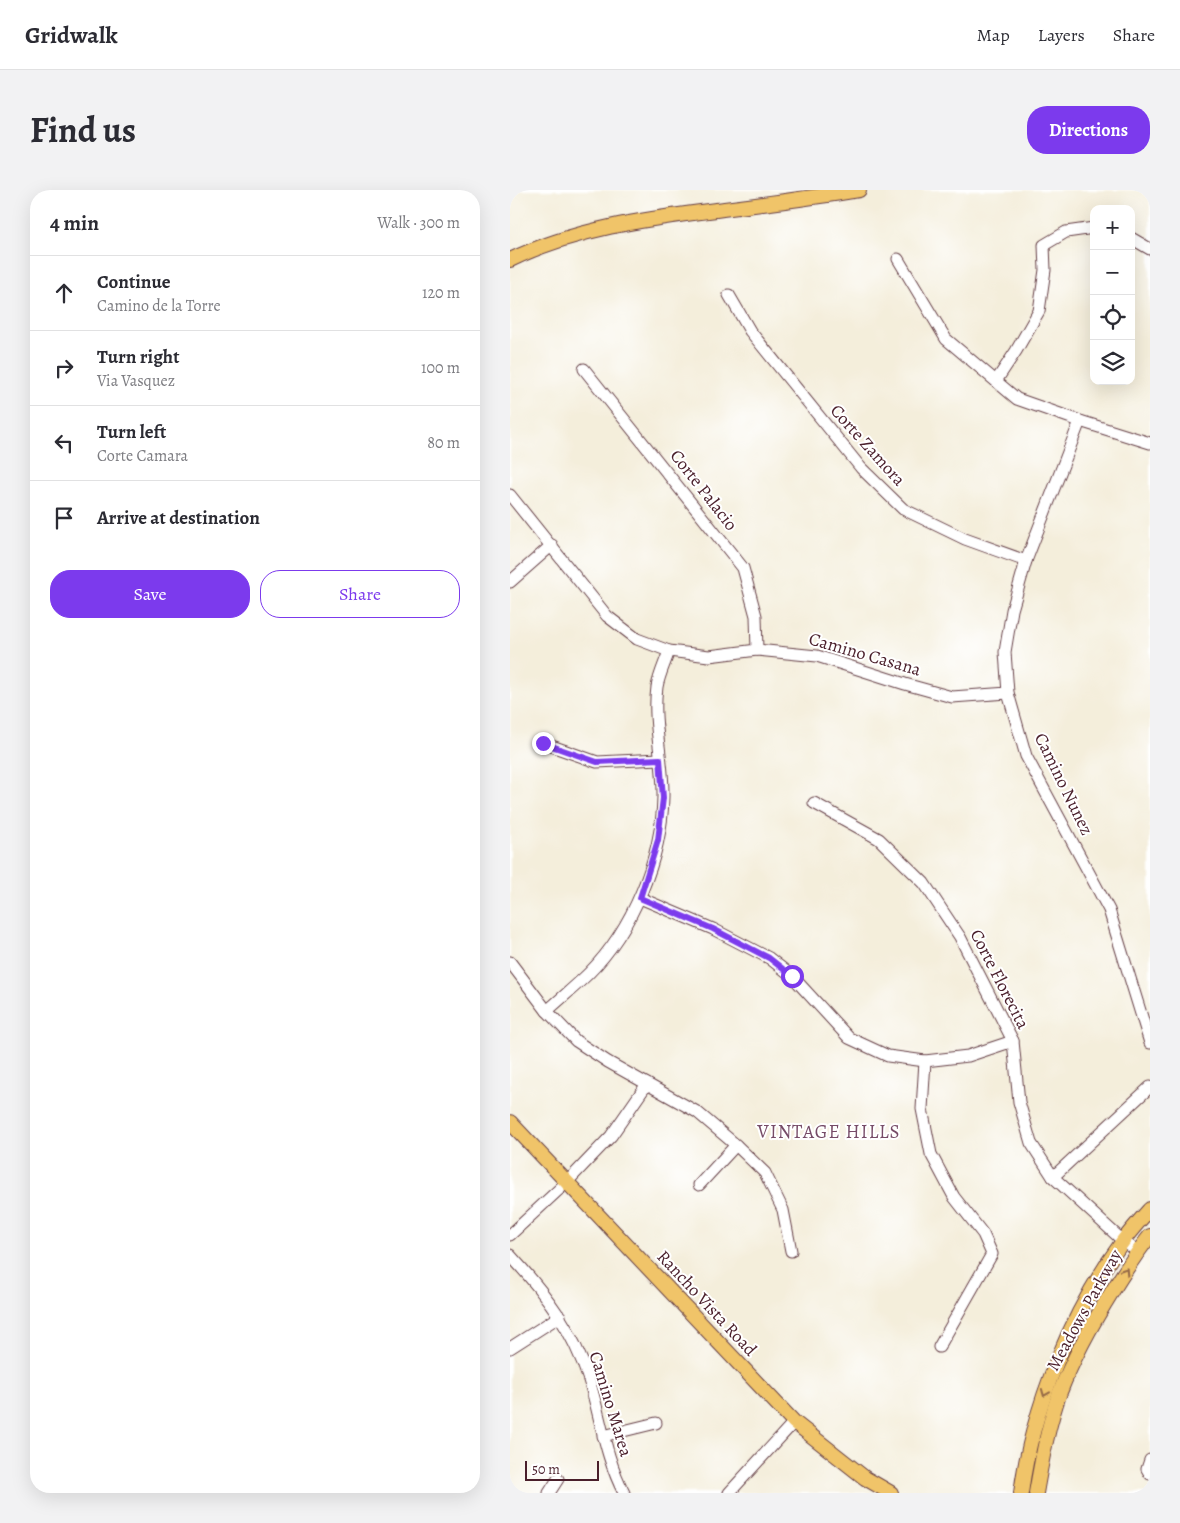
<!DOCTYPE html>
<html lang="en">
<head>
<meta charset="utf-8">
<style>
	:root { --surface:#fff; --page:#f2f2f3; --text:#2b2b33; --muted:#7c7c81; --line:#e1e1e2; --accent:#7c3aed }
	body { margin:0; font-family:Alegreya,serif; background:var(--page); color:var(--text) }
	.controls { position:absolute; right:15px; top:15px; display:grid; overflow:hidden; border-radius:10px; box-shadow:0 5px 20px #0002 }
	.controls button { width:45px; height:45px; display:grid; place-items:center; padding:0; border:0; border-bottom:1px solid var(--line); background:var(--surface); color:var(--text); font:25px sans-serif }
	.scale { position:absolute; left:15px; bottom:12px; width:74px; box-sizing:border-box; padding-left:5px; border:2px solid #4a1f2b; border-top:0; font-size:14px; line-height:18px; white-space:nowrap; color:#4a1f2b; -webkit-text-stroke:4px #fff; paint-order:stroke }
	.stop { position:absolute; width:15px; height:15px; margin:-11px; border:4px solid #7c3aed; border-radius:50%; background:#fff }
	.stop.end { background:#7c3aed; border-color:#fff; box-shadow:0 1px 5px #0008 }
	.list { margin:0; padding:0; list-style:none }
	h2 { display:flex; justify-content:space-between; align-items:center; height:65px; margin:0; padding:0 20px; font-size:21px }
	h2 small { font-size:16px; font-weight:400; color:var(--muted) }
	.list li { display:grid; grid-template-columns:32px 1fr auto; gap:15px; align-items:center; box-sizing:border-box; height:75px; padding:0 20px; border-top:1px solid var(--line) }
	.list b { display:block; font-size:19px; white-space:nowrap }
	.list p { margin:0; font-size:16px; white-space:nowrap; color:var(--muted) }
	.list em { font-size:16px; font-style:normal; color:var(--muted) }
	.actions { display:flex; gap:10px; padding:15px 20px }
	.actions a { flex:1; padding:11px 0; border:1px solid var(--accent); border-radius:20px; text-align:center; font-size:18px; color:var(--accent) }
	.actions .main { background:var(--accent); color:#fff }
	.icon { flex:none; width:28px; height:28px; fill:none; stroke:currentColor; stroke-width:2; stroke-linecap:round; stroke-linejoin:round }
	.map { position:relative; flex:none; width:640px; height:1303px; overflow:hidden; border-radius:20px }
	header { display:flex; align-items:center; gap:30px; box-sizing:border-box; height:70px; padding:0 25px; background:var(--surface); border-bottom:1px solid var(--line) }
	header strong { font-size:24px }
	nav { display:flex; gap:28px; margin-inline-start:auto; font-size:18px }
	.intro { display:flex; align-items:center; justify-content:space-between; box-sizing:border-box; height:120px; padding:0 30px }
	h1 { margin:0; font-size:35px }
	.button { padding:12px 22px; border-radius:20px; background:var(--accent); color:#fff; font-size:18px; font-weight:700 }
	main { display:flex; gap:30px; padding:0 30px }
	aside { flex:1; background:var(--surface); border-radius:20px; box-shadow:0 5px 20px #0002 }
	.map>svg:first-child { display:block }
	.lines { fill:none; stroke-linecap:round; stroke-linejoin:round }
	.minor-casing { stroke:#643e45; stroke-width:13 }
	.major-casing { stroke:#643e45; stroke-width:16 }
	.minor { stroke:#fff; stroke-width:11 }
	.major { stroke:#f0c469; stroke-width:14 }
	.oneway { stroke:#956947 }
	.route { stroke:#7c3aed; stroke-width:6 }
	.labels { text-anchor:middle; stroke-width:4; stroke-linejoin:round; paint-order:stroke }
	.street-label { font-size:18px; fill:#4a1f2b; stroke:#fff }
	.neighbourhood-label { font-size:19px; letter-spacing:1px; fill:#764b67; stroke:#fff }
</style>
</head>
<body>
<header>
<strong>Gridwalk</strong>
<nav><a>Map</a><a>Layers</a><a>Share</a></nav>
</header>
<div class="intro"><h1>Find us</h1><a class="button">Directions</a></div>
<main>
<aside>
<h2>4 min<small>Walk · 300 m</small></h2>
<ul class="list">
<li><svg class="icon" aria-label="ahead" viewBox="0 0 24 24"><path d="M12 20V5M6 11l6-6 6 6"/></svg><div><b>Continue</b><p>Camino de la Torre</p></div><em>120 m</em></li>
<li><svg class="icon" aria-label="right" viewBox="0 0 24 24"><path d="M7 20v-9h11M14 6l5 5-5 5"/></svg><div><b>Turn right</b><p>Via Vasquez</p></div><em>100 m</em></li>
<li><svg class="icon" aria-label="left" viewBox="0 0 24 24"><path d="M17 20v-9H6M10 6l-5 5 5 5"/></svg><div><b>Turn left</b><p>Corte Camara</p></div><em>80 m</em></li>
<li><svg class="icon" aria-label="arrive" viewBox="0 0 24 24"><path d="M6 21V4h12l-3 4 3 4H6"/></svg><div><b>Arrive at destination</b></div></li>
</ul>
<div class="actions"><a class="main">Save</a><a>Share</a></div>
</aside>
<div class="map">
<svg width="640" height="1303" viewBox="0 0 640 1303">
	<rect width="100%" height="100%" fill="#fff"/>
	<filter id="ink" filterUnits="userSpaceOnUse"><feTurbulence type="fractalNoise" baseFrequency=".02" numOctaves="2"/><feDisplacementMap in="SourceGraphic" scale="10" xChannelSelector="R" yChannelSelector="G"/><feConvolveMatrix kernelMatrix="1 2 1 2 8 2 1 2 1" color-interpolation-filters="sRGB"/></filter>
	<filter id="wash" filterUnits="userSpaceOnUse"><feTurbulence type="fractalNoise" baseFrequency=".0096" numOctaves="4" result="noise"/><feDisplacementMap in="SourceGraphic" scale="20" xChannelSelector="R" yChannelSelector="G"/><feGaussianBlur stdDeviation="1.12" result="paint"/><feColorMatrix in="noise" values="0 0 0 0 0 0 0 0 0 0 0 0 0 0 0 0 0 1.4 0 .05"/><feComposite in="paint" operator="in"/></filter>
	<g filter="url(#wash)">
		<rect width="100%" height="100%" fill="#f4eedb"/>
	</g>
	<g filter="url(#ink)">
		<g class="lines">
			<g class="minor-casing">
				<g id="minor">
					<path d="M 621,48 L 640,59"/>
					<path d="M 388,69 L 436,149 L 507,209 L 570,231 L 640,253"/>
					<path d="M 219,105 L 240,141 L 351,278 L 393,319 L 455,349 L 516,371"/>
					<path d="M 74,179 L 233,378 L 246,426 L 247,460"/>
					<path d="M 486,191 L 506,161 L 529,121 L 535,80 L 534,55 L 556,42 L 584,38"/>
					<path d="M 570,231 L 516,371 L 502,420 L 495,462 L 498,503 L 516,566 L 599,720 L 640,853"/>
					<path d="M 0,305 L 97,426 L 127,449 L 159,461 L 199,466 L 247,460 L 307,466 L 395,494 L 442,507 L 498,503"/>
					<path d="M 0,392 L 42,355"/>
					<path d="M 33,553 L 87,572 L 150,569"/>
					<path d="M 304,613 L 369,649 L 414,693 L 450,747 L 503,851 L 509,912 L 521,953 L 543,987 L 613,1051 L 627,1061"/>
					<path d="M 130,708 L 203,739 L 259,768 L 282,786 L 339,848 L 378,866 L 415,871 L 458,866 L 503,851"/>
					<path d="M 0,772 L 37,821 L 66,851 L 98,872 L 187,922 L 226,955 L 255,983 L 273,1020 L 281,1061"/>
					<path d="M 37,821 C 51,808 66,796 79,783 C 122,740 152,668 153,607 C 154,570 142,534 147,497 C 149,485 155,473 159,461"/>
					<path d="M 415,871 L 412,919 L 421,964 L 444,1007 L 473,1044 L 482,1064 L 429,1157"/>
					<path d="M 543,987 L 640,897"/>
					<path d="M 189,995 L 226,955"/>
					<path d="M 0,1045 L 57,992 L 101,946 L 137,894"/>
					<path d="M 0,1065 C 36,1104 62,1138 79,1190 C 91,1228 95,1267 114,1303"/>
					<path d="M 0,1158 L 50,1126"/>
					<path d="M 93,1246 L 146,1233"/>
					<path d="M 640,1270 L 637,1279 L 640,1284"/>
					<path d="M 39,1303 L 48,1289"/>
					<path d="M 219,1303 L 284,1232"/>
				</g>
			</g>
			<g class="major-casing">
				<g id="major">
					<path d="M 0,70 C 64,39 135,29 206,20 C 253,14 301,8 349,0"/>
					<path d="M 0,932 L 284,1232 L 355,1288 L 381,1303"/>
					<path d="M 511,1303 C 522,1218 562,1120 613,1051 C 621,1040 631,1029 640,1019"/>
					<path d="M 526,1303 C 532,1269 538,1235 550,1202 C 564,1166 583,1132 603,1100 C 615,1081 626,1063 640,1046"/>
				</g>
			</g>
			<use href="#minor" class="minor"/>
			<use href="#major" class="major"/>
		</g>
		<defs><path id="oneway-chevron" d="M-2-3.5L2.5 0L-2 3.5" fill="none" stroke-width="1.6" stroke-linecap="round" stroke-linejoin="round" transform="scale(1.25)"/></defs>
		<g class="oneway">
			<use href="#oneway-chevron" transform="translate(615 1081) rotate(-58)"/>
			<use href="#oneway-chevron" transform="translate(535 1203) rotate(112)"/>
		</g>
	</g>
	<g class="lines" filter="url(#ink)">
		<path class="route" d="M 33,553 L 87,572 L 150,569 L 153,608 L 148,650 L 130,708 L 203,739 L 259,768 L 282,786"/>
	</g>
	<g class="labels">
		<g class="street-label">
			<text transform="translate(358 255) rotate(48)" y="6">Corte Zamora</text>
			<text transform="translate(194 300) rotate(52)" y="6">Corte Palacio</text>
			<text transform="translate(355 464) rotate(16)" y="6">Camino Casana</text>
			<text transform="translate(554 594) rotate(64)" y="6">Camino Nunez</text>
			<text transform="translate(490 789) rotate(63)" y="6">Corte Florecita</text>
			<text transform="translate(197 1113) rotate(47)" y="6">Rancho Vista Road</text>
			<text transform="translate(574 1120) rotate(-61)" y="6">Meadows Parkway</text>
			<text transform="translate(101 1214) rotate(73)" y="6">Camino Marea</text>
		</g>
		<g class="neighbourhood-label">
			<text x="319" y="948">VINTAGE HILLS</text>
		</g>
	</g>
</svg>
<div class="controls">
<button>+</button>
<button>−</button>
<button><svg class="icon" aria-label="locate" viewBox="0 0 24 24"><circle cx="12" cy="12" r="6"/><path d="M12 2v4M12 18v4M2 12h4M18 12h4"/></svg></button>
<button><svg class="icon" aria-label="layers" viewBox="0 0 24 24"><path d="M12 4l9 5-9 5-9-5zM3 14l9 5 9-5"/></svg></button>
</div>
<div class="scale">50 m</div>
<div class="stop" style="left:282px;top:786px"></div>
<div class="stop end" style="left:33px;top:553px"></div>
</div>
</main>
</body>
</html>
